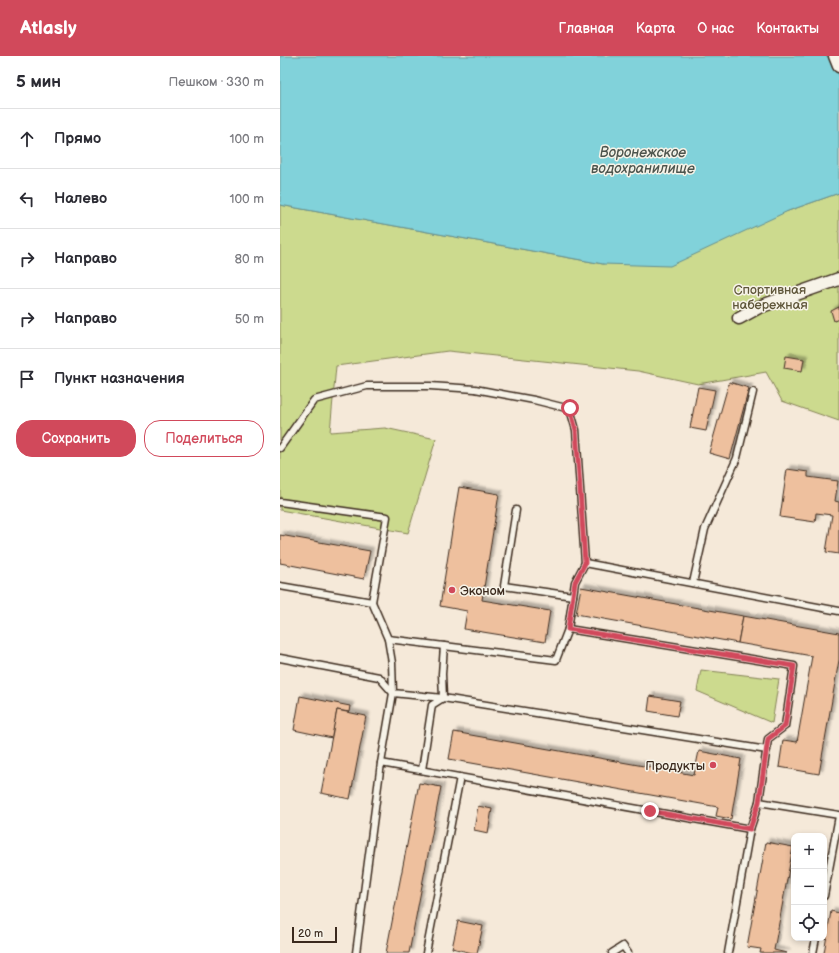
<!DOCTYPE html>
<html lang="ru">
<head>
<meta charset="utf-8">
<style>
	:root { --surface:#fff; --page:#f2f2f3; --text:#2b2b33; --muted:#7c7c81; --line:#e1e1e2; --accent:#d1495b }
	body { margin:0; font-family:"Balsamiq Sans",sans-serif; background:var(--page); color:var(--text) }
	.controls { position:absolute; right:12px; bottom:12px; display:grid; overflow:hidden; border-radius:8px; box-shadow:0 2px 6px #0003 }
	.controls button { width:36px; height:36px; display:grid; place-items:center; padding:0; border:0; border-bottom:1px solid var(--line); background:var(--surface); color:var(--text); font:20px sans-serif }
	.scale { position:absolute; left:12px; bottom:10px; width:45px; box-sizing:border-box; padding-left:4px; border:2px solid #3b2a1e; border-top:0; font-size:11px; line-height:14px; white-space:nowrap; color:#3b2a1e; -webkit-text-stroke:3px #f7f3e8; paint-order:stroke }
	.stop { position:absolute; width:12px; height:12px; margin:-9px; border:3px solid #d1495b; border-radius:50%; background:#fff }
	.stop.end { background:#d1495b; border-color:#fff; box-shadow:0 1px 4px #0008 }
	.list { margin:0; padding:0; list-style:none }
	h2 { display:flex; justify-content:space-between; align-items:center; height:52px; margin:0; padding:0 16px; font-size:17px }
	h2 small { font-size:13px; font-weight:400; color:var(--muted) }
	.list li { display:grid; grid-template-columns:26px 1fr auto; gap:12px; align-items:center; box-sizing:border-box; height:60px; padding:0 16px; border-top:1px solid var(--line) }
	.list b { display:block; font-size:15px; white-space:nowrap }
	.list em { font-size:13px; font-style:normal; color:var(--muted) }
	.actions { display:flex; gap:8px; padding:12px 16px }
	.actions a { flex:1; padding:9px 0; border:1px solid var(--accent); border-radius:16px; text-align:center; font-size:14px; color:var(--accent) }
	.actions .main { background:var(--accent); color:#fff }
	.icon { flex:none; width:22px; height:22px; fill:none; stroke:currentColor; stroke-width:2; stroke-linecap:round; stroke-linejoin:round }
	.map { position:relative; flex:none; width:559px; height:897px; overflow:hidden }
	header { display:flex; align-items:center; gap:24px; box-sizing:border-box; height:56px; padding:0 20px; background:var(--accent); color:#fff }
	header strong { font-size:19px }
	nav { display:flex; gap:22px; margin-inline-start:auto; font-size:14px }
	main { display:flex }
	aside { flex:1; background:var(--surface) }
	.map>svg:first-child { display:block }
	.green { fill:#ccda8e; stroke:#848256 }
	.water { fill:#81d2da; stroke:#658f8f }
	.building { fill:#eec09e; stroke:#3b2a1e; filter:url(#shadow) }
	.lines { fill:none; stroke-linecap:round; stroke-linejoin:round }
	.lane-casing { stroke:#3b2a1e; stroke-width:9 }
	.street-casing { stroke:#3b2a1e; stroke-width:15 }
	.lane { stroke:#f7f3e8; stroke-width:6 }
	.street { stroke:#f7f3e8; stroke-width:12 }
	.route { stroke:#d1495b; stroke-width:5 }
	.poi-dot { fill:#d1495b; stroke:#f7f3e8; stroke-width:1.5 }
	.labels { text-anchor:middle; stroke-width:3; stroke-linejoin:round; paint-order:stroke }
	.park-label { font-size:13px; fill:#5f563a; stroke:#f7f3e8 }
	.poi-label { font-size:13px; fill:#3b2a1e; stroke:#f7f3e8; text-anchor:start }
	.water-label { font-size:14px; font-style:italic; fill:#4c544d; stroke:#f7f3e8 }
</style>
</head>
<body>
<header>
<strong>Atlasly</strong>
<nav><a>Главная</a><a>Карта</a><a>О нас</a><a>Контакты</a></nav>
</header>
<main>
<aside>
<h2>5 мин<small>Пешком · 330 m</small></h2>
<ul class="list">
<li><svg class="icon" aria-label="ahead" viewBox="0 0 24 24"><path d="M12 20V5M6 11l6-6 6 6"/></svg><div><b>Прямо</b></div><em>100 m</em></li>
<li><svg class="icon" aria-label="left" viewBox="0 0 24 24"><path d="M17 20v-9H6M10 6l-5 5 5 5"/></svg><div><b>Налево</b></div><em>100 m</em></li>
<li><svg class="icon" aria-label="right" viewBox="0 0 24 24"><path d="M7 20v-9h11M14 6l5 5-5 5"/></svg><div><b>Направо</b></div><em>80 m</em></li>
<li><svg class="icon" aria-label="right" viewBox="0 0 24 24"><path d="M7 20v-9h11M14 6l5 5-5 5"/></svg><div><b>Направо</b></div><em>50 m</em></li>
<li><svg class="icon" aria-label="arrive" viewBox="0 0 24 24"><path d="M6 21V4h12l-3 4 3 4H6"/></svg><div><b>Пункт назначения</b></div></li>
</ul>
<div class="actions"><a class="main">Сохранить</a><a>Поделиться</a></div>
</aside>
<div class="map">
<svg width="559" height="897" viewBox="0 0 559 897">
	<defs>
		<filter id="shadow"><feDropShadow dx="3.5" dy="-3.5" stdDeviation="1" flood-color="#0004"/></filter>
	</defs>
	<rect width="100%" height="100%" fill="#f5e9d9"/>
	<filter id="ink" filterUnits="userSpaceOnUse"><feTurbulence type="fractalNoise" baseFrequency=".025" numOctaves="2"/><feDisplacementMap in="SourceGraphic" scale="8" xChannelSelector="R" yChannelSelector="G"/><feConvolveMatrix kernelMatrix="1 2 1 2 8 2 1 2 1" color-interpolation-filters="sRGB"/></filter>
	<g filter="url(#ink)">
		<g class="green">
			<path d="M 559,137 L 559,365 L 502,345 L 486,316 L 418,328 L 358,315 L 168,295 L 56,310 L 50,376 L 105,372 L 156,383 L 128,477 L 0,454 L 0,149 L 323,208 L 508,155 Z"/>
			<path d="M 421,614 L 499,623 L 492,667 L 417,635 Z"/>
		</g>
		<path class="water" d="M 0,0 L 559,0 L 559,137 L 508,155 L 390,210 L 323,208 L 0,149 Z"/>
		<g class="building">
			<path d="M 559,251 L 559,263 L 554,265 L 551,255 Z"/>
			<path d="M 506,300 L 524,303 L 522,315 L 504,312 Z"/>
			<path d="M 449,326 L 469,332 L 450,403 L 429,397 Z"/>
			<path d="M 418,331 L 435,334 L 426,375 L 410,372 Z"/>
			<path d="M 507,413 L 528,416 L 528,421 L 558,425 L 555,445 L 559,446 L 559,498 L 546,496 L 552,459 L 536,457 L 535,466 L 500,461 Z"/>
			<path d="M 179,431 L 219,438 L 202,544 L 270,555 L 265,586 L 184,573 L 187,555 L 160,550 Z"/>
			<path d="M 0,479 L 90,495 L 84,523 L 0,507 Z"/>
			<path d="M 301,531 L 463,560 L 458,587 L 296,558 Z"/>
			<path d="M 463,560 L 559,577 L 559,604 L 539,718 L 499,711 L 503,684 L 517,686 L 532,600 L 458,587 Z"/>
			<path d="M 20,640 L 70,650 L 69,656 L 57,654 L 52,682 L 14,674 Z"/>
			<path d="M 370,640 L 400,645 L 397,660 L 368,655 Z"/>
			<path d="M 57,654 L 86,660 L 70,743 L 41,737 Z"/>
			<path d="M 174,676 L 414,719 L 419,695 L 461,703 L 451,763 L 436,760 L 438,751 L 169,703 Z"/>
			<path d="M 139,727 L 161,731 L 129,897 L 106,897 Z"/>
			<path d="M 198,750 L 212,753 L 208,777 L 194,774 Z"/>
			<path d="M 486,786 L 513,791 L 494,894 L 507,897 L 480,897 L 481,893 L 467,891 Z"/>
			<path d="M 551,855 L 559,857 L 559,897 L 544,897 Z"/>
			<path d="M 178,865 L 203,870 L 197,897 L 192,897 L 172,892 Z"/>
		</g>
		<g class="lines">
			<g class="lane-casing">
				<g id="lane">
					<path d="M 0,392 L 34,344 L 87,330 L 150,330 L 195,333 L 254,344 L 290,353 L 296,374 L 305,507"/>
					<path d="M 0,446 L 107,461 L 92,546"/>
					<path d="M 236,454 L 224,530 L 293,540"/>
					<path d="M 413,527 L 425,473 L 457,402 L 473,336"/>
					<path d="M 0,530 L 92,546 L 108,583 L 276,604 L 288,573 L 514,610 L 505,670 L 488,683 L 479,746 L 470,773"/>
					<path d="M 288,573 L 295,526 L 305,507 L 559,555"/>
					<path d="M 108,583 L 112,607 L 113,637 L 163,642 L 162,618 L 164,590"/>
					<path d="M 0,602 L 99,621 L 113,637 L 101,707"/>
					<path d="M 142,714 L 152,649 L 163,642 L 487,694"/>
					<path d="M 479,746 L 559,759"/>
					<path d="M 544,840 L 559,760"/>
					<path d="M 76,897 L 101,707 L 470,773 L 448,897"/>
					<path d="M 146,897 L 180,721"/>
					<path d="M 332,897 L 343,890 L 348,897"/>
					<path d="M 533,897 L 536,882"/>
				</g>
			</g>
			<g class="street-casing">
				<g id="street">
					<path d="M 555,0 L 559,10"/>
					<path d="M 459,262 L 479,251 L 559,223"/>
				</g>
			</g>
			<use href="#lane" class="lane"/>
			<use href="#street" class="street"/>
		</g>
	</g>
	<g class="lines" filter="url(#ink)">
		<path class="route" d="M 290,352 L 296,374 L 305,507 L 295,526 L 288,573 L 514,610 L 505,670 L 488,683 L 479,746 L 470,773 L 370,755"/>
	</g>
	<g class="poi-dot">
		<circle cx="172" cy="534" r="4"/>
		<circle cx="433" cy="709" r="4"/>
	</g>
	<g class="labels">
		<g class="park-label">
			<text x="490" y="238">Спортивная<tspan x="490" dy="15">набережная</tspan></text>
		</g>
		<g class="poi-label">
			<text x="180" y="539">Эконом</text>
			<text x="425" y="714" text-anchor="end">Продукты</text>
		</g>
		<g class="water-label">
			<text x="363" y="101">Воронежское<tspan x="363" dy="16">водохранилище</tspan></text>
		</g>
	</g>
</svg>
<div class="controls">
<button>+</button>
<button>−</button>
<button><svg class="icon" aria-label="locate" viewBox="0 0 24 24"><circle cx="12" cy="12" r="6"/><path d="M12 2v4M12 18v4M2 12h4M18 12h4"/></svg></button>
</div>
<div class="scale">20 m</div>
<div class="stop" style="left:290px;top:352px"></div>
<div class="stop end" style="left:370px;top:755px"></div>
</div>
</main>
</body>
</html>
